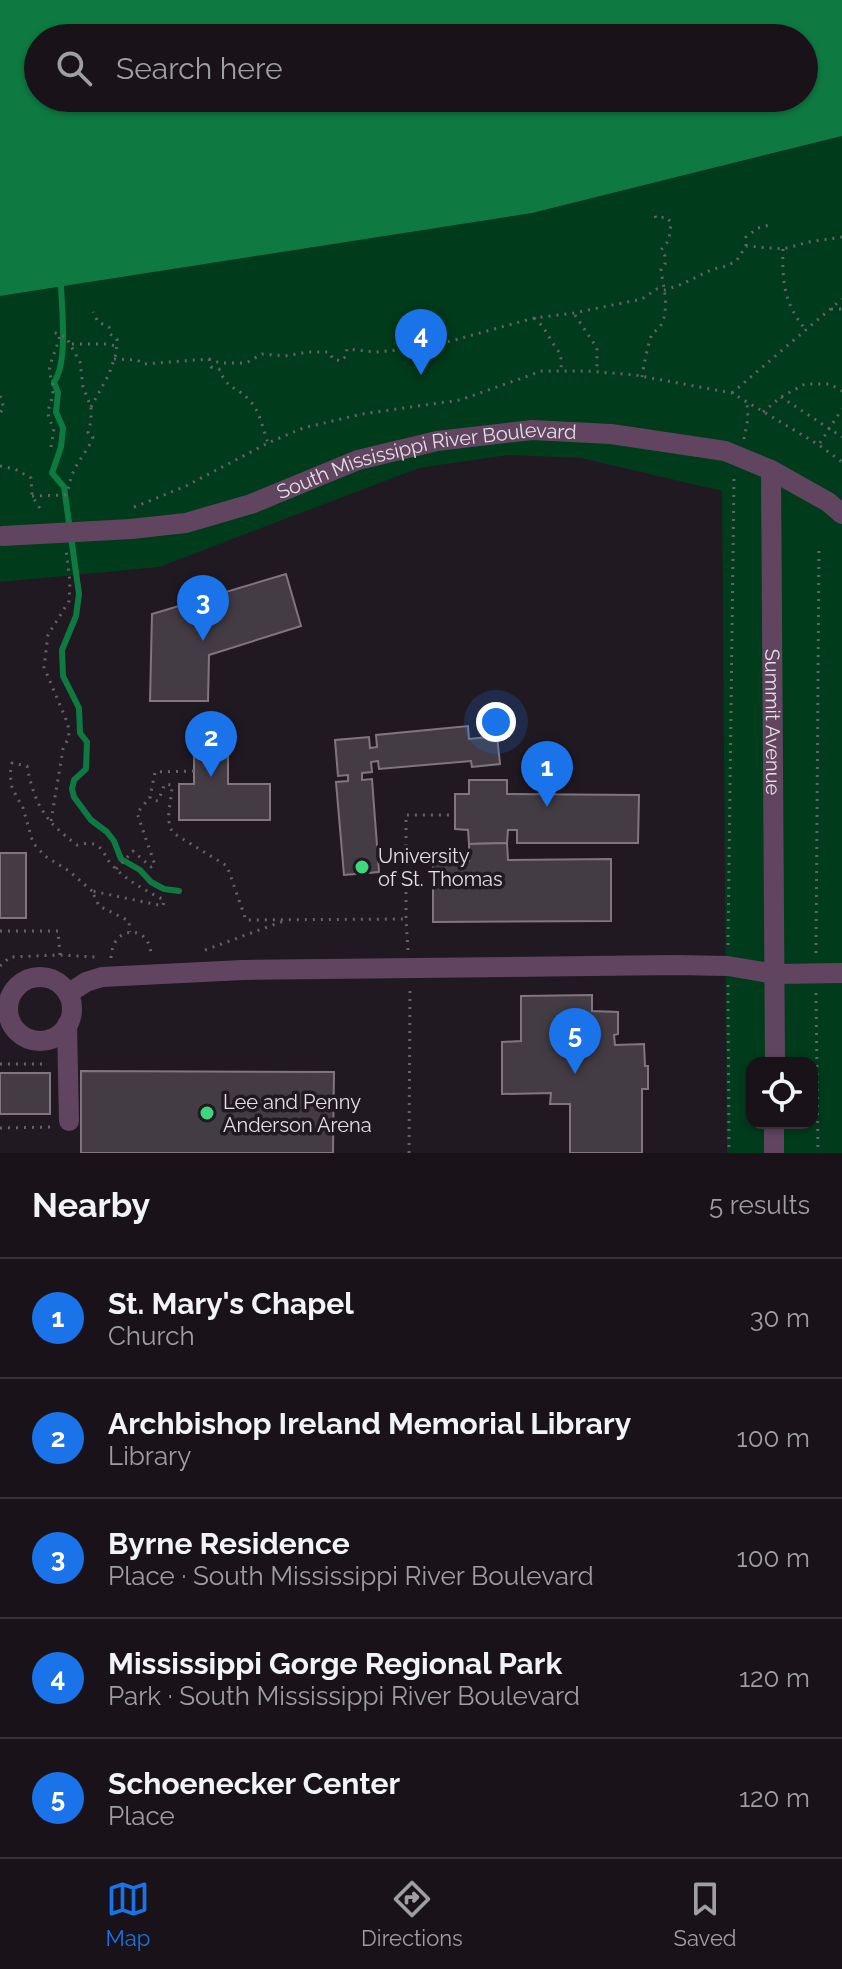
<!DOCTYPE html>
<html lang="en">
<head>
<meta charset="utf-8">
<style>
	:root { --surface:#191319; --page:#262026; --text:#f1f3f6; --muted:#9f9ea2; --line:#373238; --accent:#1a73e8 }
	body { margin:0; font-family:Raleway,sans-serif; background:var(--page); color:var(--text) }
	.controls { position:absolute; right:24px; bottom:24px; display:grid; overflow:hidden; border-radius:16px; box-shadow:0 2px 6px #0004 }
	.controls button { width:72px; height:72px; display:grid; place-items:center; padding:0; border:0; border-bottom:2px solid var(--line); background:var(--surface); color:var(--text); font:40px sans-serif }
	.you { position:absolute; left:496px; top:722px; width:28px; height:28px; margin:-20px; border:6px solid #fff; border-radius:50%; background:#1a73e8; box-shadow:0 0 0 12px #1a73e833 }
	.badge { display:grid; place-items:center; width:52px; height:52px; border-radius:50%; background:var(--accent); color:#fff; font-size:26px; font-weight:700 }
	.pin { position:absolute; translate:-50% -66px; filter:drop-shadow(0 2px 4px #0008) }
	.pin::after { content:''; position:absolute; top:42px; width:28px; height:24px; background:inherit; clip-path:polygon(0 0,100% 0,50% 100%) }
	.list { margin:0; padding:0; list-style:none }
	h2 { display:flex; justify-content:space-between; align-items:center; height:104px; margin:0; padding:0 32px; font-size:34px }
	h2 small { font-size:26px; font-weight:400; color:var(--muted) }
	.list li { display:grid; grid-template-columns:52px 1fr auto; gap:24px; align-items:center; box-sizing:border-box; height:120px; padding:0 32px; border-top:2px solid var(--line) }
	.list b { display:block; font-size:30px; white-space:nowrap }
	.list p { margin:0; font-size:26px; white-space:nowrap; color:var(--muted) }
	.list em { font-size:26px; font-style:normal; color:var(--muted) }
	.icon { flex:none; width:44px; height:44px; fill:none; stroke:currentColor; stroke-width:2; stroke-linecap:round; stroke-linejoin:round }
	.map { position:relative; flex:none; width:842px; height:1153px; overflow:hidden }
	.search { position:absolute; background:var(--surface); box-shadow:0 2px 6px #0004; left:24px; right:24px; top:24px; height:88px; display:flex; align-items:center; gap:20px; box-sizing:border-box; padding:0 28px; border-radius:44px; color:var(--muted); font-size:30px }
	.sheet { height:704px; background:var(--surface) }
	nav { display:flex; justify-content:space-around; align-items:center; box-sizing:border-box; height:112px; border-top:2px solid var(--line); background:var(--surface); font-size:22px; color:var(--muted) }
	nav a { display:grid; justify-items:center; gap:4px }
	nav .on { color:var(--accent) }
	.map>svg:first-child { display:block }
	.green { fill:#003b1b; fill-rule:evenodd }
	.water { fill:#0e7a41; fill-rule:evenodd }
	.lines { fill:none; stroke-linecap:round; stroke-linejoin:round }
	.stream { stroke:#0e7a41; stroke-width:6 }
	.building { fill:#443c44; stroke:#80767f; stroke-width:2 }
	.path { stroke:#686168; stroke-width:3; stroke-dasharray:2 6; stroke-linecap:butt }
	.minor { stroke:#614560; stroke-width:20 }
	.minor-bridge { stroke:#614560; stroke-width:20 }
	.poi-dot { fill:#3dd77e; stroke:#211921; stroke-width:3 }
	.labels { text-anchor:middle; stroke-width:7; stroke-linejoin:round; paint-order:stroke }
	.street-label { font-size:20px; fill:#e4dfe4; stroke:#211921 }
	.poi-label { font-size:20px; fill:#e4dfe4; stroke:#211921; text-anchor:start }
</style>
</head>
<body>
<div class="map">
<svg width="842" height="1153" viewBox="0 0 842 1153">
	<rect width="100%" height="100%" fill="#211921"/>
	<path class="green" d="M 842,136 L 842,1153 L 727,1153 L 722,491 L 581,458 L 508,455 L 419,468 L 159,567 L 0,582 L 0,296 L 532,213 ZM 752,1063 L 812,1063 L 812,1123 L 752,1123 Z"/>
	<path class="water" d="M 0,0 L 842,0 L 842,136 L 532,213 L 0,296 ZM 38,38 L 804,38 L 804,98 L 38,98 Z"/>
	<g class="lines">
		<path class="stream" d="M 61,286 C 62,311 68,362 54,382 L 58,393 L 56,412 L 63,428 L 61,447 L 52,473 L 64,487 L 79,594 L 76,616 L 62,650 L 63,676 L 79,708 L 80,733 L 87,742 L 86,769 L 74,780 L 72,789 L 74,797 L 91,820 L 107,832 L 114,841 L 121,859 L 140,870 L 151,882 L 164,889 L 179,891"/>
	</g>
	<g class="building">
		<path d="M 286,574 L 301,626 L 209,655 L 208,701 L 150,701 L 152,614 Z"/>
		<path d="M 468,726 L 469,739 L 497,736 L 500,764 L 472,767 L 471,761 L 379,769 L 378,761 L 371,762 L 372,772 L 362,773 L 362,780 L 372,779 L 379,872 L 344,875 L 336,782 L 348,781 L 348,775 L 338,776 L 335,740 L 369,737 L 370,748 L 377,747 L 376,735 Z"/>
		<path d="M 194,740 L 228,740 L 228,784 L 270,784 L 270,820 L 179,820 L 179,784 L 194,784 Z"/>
		<path d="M 469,780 L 507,780 L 507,794 L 639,795 L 638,843 L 517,843 L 517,830 L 508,830 L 507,843 L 469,844 L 468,830 L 455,829 L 455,794 L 469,794 Z"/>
		<path d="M 507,843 L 508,860 L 611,859 L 611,921 L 433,922 L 433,862 L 469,861 L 469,844 Z"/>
		<rect x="0" y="853" width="26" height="65"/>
		<path d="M 592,995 L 592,1011 L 618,1012 L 618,1034 L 614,1035 L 615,1045 L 644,1044 L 645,1066 L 648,1066 L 648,1089 L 642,1089 L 642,1153 L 570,1153 L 570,1104 L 550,1104 L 551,1093 L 502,1094 L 502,1042 L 521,1041 L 521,996 Z"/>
		<path d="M 81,1071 L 334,1072 L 333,1153 L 81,1153 Z"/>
		<rect x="0" y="1073" width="50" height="41"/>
	</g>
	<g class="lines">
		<g class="path">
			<path d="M 746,246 L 746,237 L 758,228 L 773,224"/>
			<path d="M 783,249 C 782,282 784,304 806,330"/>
			<path d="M 831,309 L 842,309"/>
			<path d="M 575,315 L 597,348 L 597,372"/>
			<path d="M 534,318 C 542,325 546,331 551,340 C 560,355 562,352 561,371"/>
			<path d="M 72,344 L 106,344 L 116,346"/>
			<path d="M 114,359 L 137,360 L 144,364 L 209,359 L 220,363 L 246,363 L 262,354 L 285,356 L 308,352 L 329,352 L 333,359 L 341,361 L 346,356 L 347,349 L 376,352 L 400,350 L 451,341 L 534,318 L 574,313 L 642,299 L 657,289 L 665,290 L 682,284 L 713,269 L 727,266 L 737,260 L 746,246 L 783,249 L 809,242 L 842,237"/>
			<path d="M 209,359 L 211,367 L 219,369 C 228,391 237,386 250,401 C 260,411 263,430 268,443"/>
			<path d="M 642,377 C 643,368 649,340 652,334 C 655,331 659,329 661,325 C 670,308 663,286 661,269 L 665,264 L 665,256 L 661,250 L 669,240 L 671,222 L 666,217 L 656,218 L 653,210"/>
			<path d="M 732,393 L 842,299"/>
			<path d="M 0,396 L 4,408 L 0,413"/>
			<path d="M 781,397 L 842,437"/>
			<path d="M 91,407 L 109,374 L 116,354 L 117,339 L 110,334 L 109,327 L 98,322 L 93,312"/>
			<path d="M 763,412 L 781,397 L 805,384 L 830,384 L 842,391"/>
			<path d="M 744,439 L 748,418 L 747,403"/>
			<path d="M 820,443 L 842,409"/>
			<path d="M 51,447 L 54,428 C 42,409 52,409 53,391 C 54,383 48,374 50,366 C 53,355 58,345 60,334"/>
			<path d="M 0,466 L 15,469 L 31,478 L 32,496 L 43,513"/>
			<path d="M 32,496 L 65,495 C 70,487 69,483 72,475 C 77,461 88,451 93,437 L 88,433 L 91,421 L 91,407 L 83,387 L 80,362 L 66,337 L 53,332"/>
			<path d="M 134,507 L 184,487 L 268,443 L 303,428 L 362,414 L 460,400 L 542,371 L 587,371 L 635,375 L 732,393 L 819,445 L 842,462"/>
			<path d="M 194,771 L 155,772 L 150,797 L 152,800 L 158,801 L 165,784 L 172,785 C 172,801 164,819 173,833 L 227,866 L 246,920 L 406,919"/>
			<path d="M 51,821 L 63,749 L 69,737 L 68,724 L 44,667 L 48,635 L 69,601 L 70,582 L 66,550"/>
			<path d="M 116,869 L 133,851 L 151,867 L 155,865 L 137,813 L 150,797"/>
			<path d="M 92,891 L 69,871 L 45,856 L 33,843 L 23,808 L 12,788 L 10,774 L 12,763 L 27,766 C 35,806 45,821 77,845 C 83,844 90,842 96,845 C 104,849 106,859 112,865 C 127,881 145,890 164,900 L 163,906 L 92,891 L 99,906 L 129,921 L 130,932"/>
			<path d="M 0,931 L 58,931 L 60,955"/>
			<path d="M 728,945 L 734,477"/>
			<path d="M 205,950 L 284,921"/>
			<path d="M 408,950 L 406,919 L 406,815 L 455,815"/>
			<path d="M 816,953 L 819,545"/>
			<path d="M 111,958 C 112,924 151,924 151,956"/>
			<path d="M 0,966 L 10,957 L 60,955 L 95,957"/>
			<path d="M 728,985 L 729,1153"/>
			<path d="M 816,993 L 818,1153"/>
			<path d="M 0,1064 L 48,1064"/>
			<path d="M 0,1128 L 52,1127"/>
			<path d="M 409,1153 L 410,989"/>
		</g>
		<g class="minor">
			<path id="s1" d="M 771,470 L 775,1063"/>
			<path id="s2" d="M 131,529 L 186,523 L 251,504 L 358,460 L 437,441 L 532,430 L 611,434 L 725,451 L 771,470 L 828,502 L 842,514"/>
			<circle cx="40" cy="1009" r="32"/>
			<path d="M 68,994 L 86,982 L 102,977 L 243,970 L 675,965 L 728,966 L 775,974 L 842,973"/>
			<path d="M 67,1025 L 69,1121"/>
			<path d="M 774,1153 L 774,1123"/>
		</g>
		<path class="minor-bridge" d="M 3,536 L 131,529"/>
	</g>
	<g class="poi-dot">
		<circle cx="362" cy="867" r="8"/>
		<circle cx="207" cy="1113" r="8"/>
	</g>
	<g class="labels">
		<g class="street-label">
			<text dy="7" stroke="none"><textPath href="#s2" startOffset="306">South Mississippi River Boulevard</textPath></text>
			<text dy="7" stroke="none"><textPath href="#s1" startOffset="252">Summit Avenue</textPath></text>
		</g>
		<g class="poi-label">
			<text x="378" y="863">University<tspan x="378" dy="23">of St. Thomas</tspan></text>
			<text x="223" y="1109">Lee and Penny<tspan x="223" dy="23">Anderson Arena</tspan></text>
		</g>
	</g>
</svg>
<div class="controls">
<button><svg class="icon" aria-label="locate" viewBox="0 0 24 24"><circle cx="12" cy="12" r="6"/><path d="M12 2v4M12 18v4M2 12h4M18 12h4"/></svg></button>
</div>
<div class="you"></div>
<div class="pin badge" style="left:547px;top:807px">1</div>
<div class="pin badge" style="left:211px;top:777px">2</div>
<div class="pin badge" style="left:203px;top:641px">3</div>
<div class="pin badge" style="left:421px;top:375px">4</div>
<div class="pin badge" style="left:575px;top:1074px">5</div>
<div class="search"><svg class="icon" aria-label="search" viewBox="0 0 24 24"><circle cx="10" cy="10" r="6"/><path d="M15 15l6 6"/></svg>Search here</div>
</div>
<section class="sheet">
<h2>Nearby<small>5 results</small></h2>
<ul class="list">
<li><span class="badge">1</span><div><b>St. Mary's Chapel</b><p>Church</p></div><em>30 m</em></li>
<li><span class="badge">2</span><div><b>Archbishop Ireland Memorial Library</b><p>Library</p></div><em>100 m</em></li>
<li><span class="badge">3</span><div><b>Byrne Residence</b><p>Place · South Mississippi River Boulevard</p></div><em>100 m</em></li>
<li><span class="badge">4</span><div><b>Mississippi Gorge Regional Park</b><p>Park · South Mississippi River Boulevard</p></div><em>120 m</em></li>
<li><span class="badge">5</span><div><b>Schoenecker Center</b><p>Place</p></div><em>120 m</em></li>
</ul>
</section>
<nav>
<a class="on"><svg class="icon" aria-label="map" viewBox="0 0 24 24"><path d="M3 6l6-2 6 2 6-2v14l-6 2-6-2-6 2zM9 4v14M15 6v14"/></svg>Map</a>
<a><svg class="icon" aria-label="directions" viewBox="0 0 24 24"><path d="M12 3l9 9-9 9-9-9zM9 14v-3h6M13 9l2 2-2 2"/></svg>Directions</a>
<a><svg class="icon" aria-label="saved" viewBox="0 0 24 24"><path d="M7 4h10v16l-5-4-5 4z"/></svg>Saved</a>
</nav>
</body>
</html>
